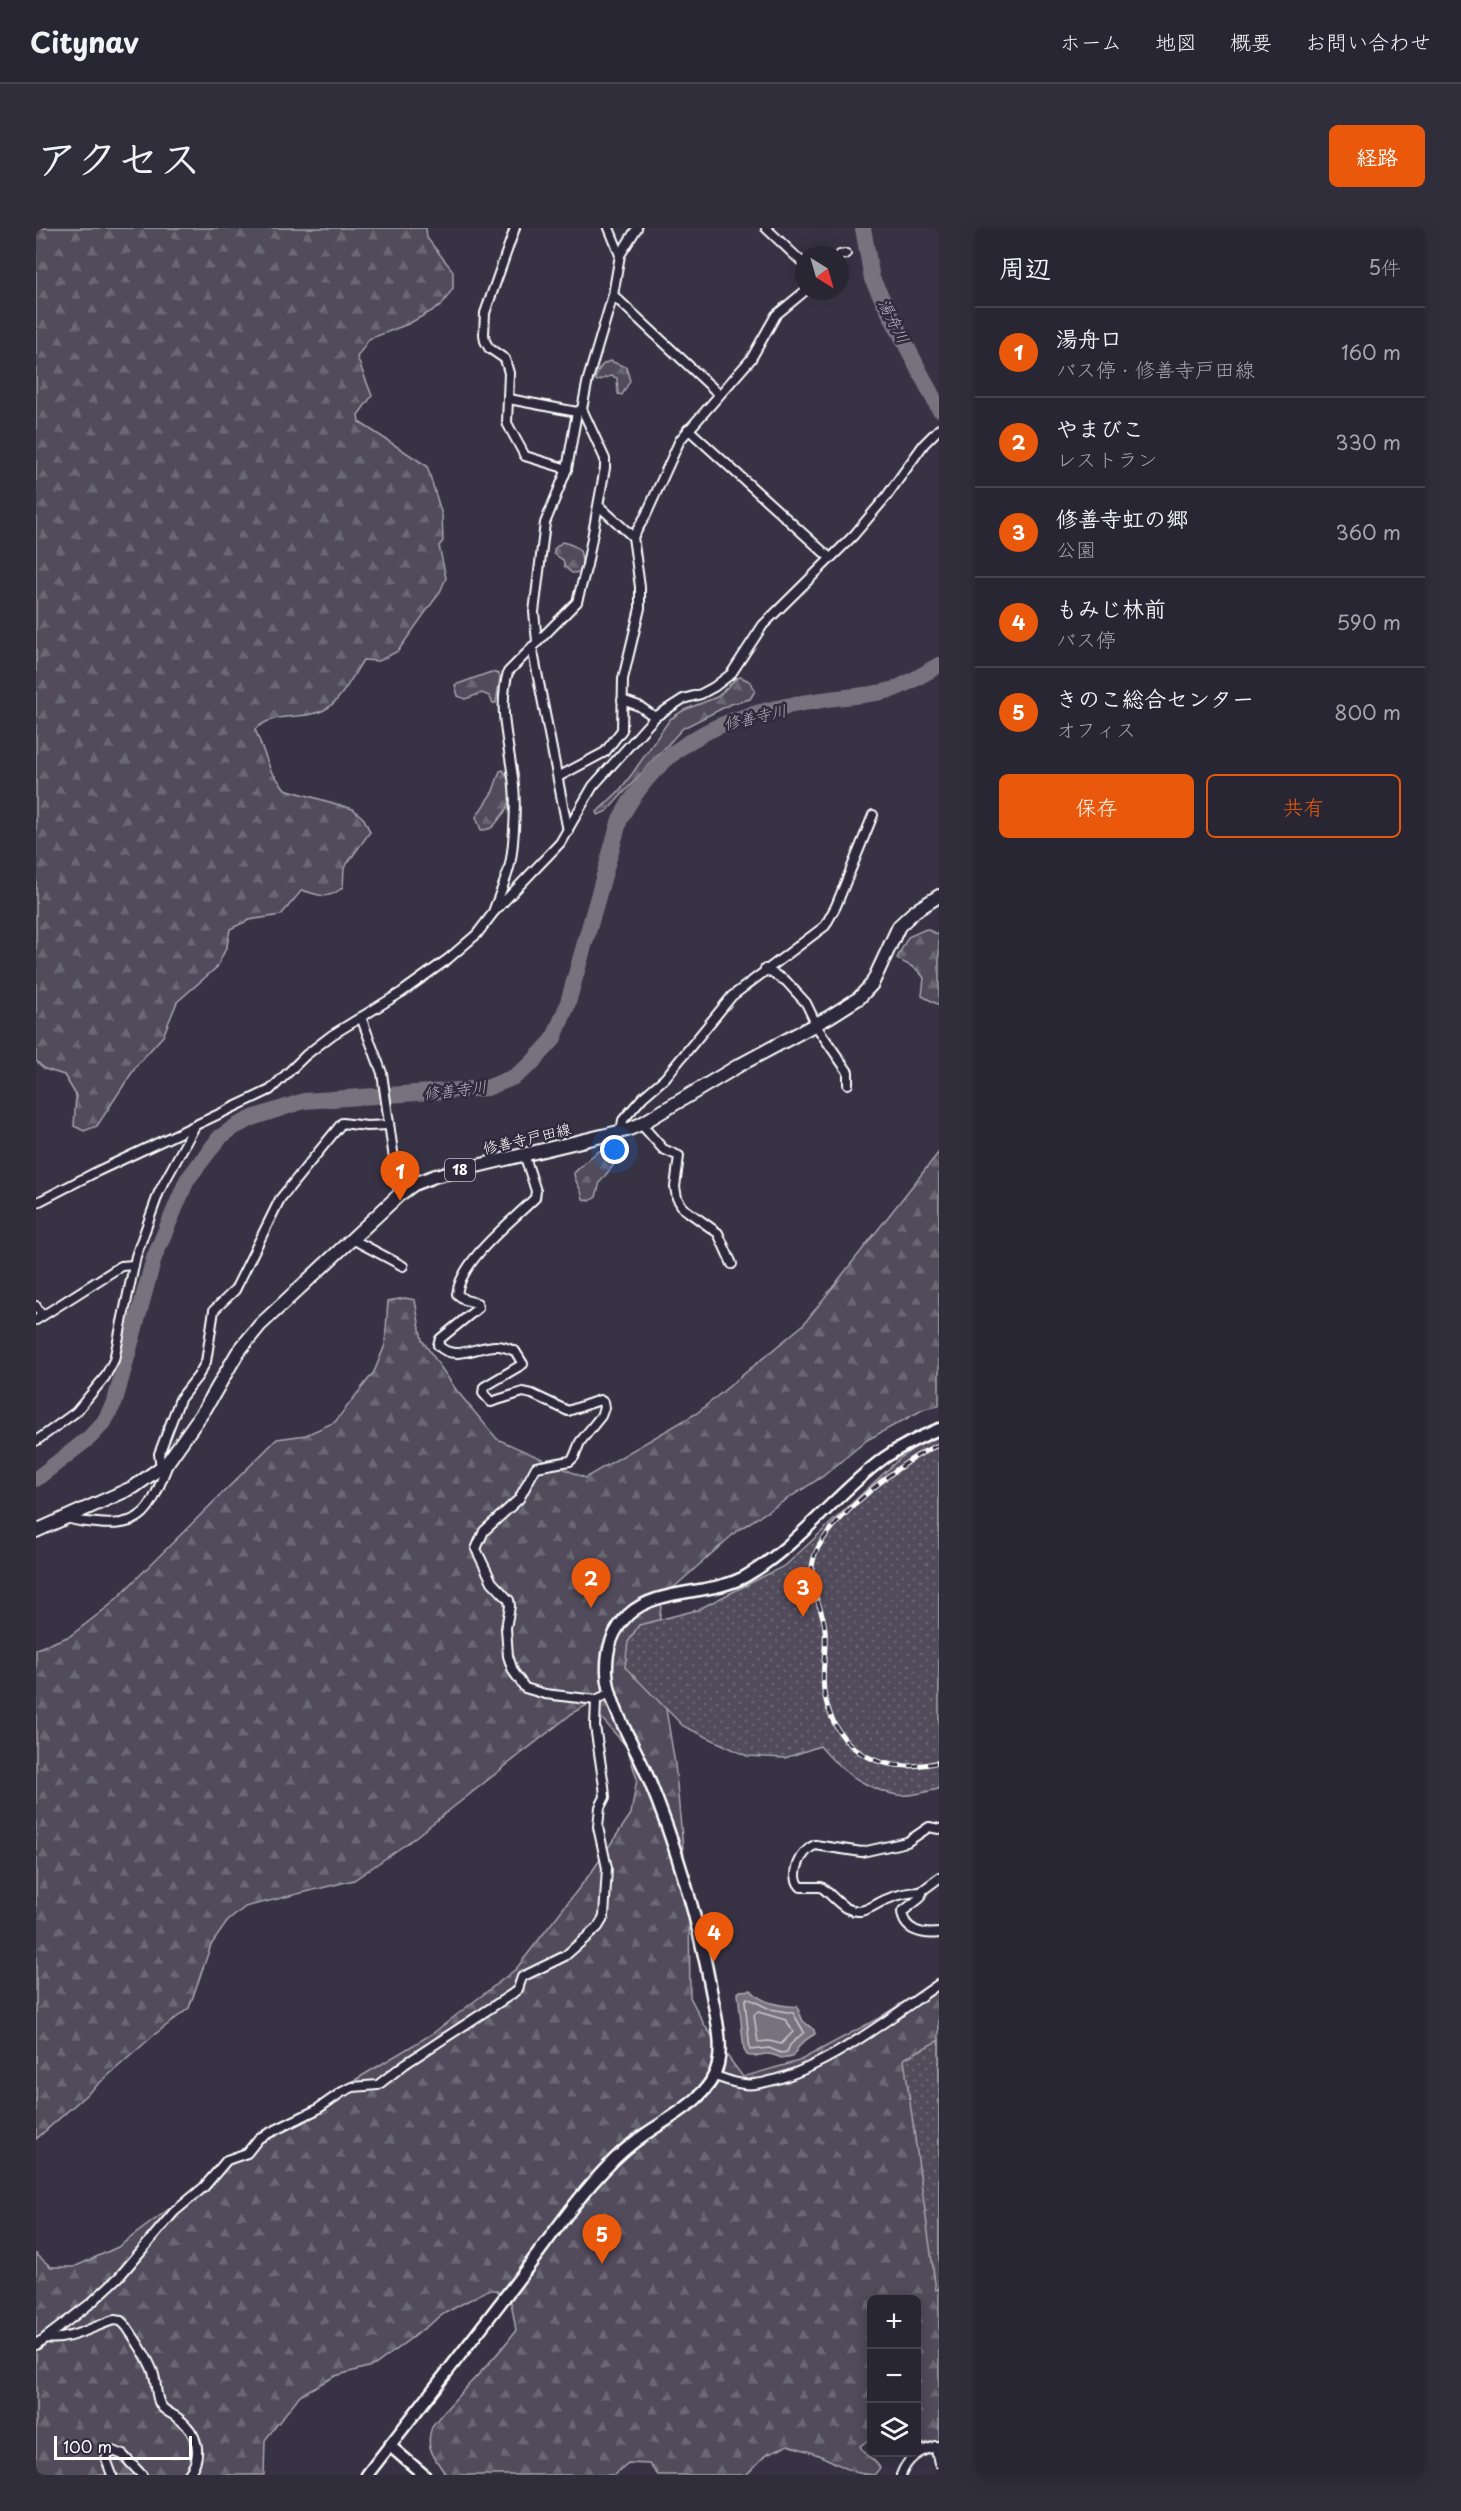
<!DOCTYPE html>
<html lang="ja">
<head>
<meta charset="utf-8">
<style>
	:root { --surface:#292634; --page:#312e3c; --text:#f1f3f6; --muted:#a5a5ac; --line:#45434f; --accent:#ea580c }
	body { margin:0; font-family:"Playpen Sans","Klee One",sans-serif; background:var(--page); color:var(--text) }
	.controls { position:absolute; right:18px; bottom:18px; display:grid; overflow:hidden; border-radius:9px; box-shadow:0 3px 15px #0003 }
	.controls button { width:54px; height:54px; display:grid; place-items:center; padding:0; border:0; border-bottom:2px solid var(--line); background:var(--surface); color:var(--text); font:30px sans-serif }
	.compass { position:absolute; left:759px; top:18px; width:54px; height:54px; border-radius:50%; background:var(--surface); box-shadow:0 3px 15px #0003; rotate:143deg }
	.scale { position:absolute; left:18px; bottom:15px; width:138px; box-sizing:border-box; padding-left:6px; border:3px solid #fff; border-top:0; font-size:16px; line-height:21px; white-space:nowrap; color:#fff; -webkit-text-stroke:4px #2f2a3d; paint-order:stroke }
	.you { position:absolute; left:579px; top:922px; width:21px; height:21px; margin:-15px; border:4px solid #fff; border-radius:50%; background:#1a73e8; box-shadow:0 0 0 9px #1a73e833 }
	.badge { display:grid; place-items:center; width:39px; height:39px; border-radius:50%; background:var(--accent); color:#fff; font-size:20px; font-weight:700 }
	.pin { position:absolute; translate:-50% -50px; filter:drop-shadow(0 2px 3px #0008) }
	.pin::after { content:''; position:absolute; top:32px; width:21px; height:18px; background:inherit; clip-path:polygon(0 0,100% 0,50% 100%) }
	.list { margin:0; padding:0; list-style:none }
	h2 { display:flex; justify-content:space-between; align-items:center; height:78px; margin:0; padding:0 24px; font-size:26px }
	h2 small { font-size:20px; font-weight:400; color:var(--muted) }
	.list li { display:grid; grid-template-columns:39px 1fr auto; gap:18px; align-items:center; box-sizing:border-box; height:90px; padding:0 24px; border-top:2px solid var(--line) }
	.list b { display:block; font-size:22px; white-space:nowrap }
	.list p { margin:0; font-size:20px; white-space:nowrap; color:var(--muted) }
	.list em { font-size:20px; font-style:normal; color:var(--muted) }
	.actions { display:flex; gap:12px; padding:18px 24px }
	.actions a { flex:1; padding:14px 0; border:2px solid var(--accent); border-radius:9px; text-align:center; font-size:21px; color:var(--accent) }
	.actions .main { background:var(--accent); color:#fff }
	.icon { flex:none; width:33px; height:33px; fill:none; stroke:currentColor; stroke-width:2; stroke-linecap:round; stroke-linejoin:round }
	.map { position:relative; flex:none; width:903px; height:2247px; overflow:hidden; border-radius:9px }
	header { display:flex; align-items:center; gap:36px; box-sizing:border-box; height:84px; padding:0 30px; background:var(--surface); border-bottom:2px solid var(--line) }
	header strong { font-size:28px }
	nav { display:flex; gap:33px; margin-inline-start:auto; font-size:21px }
	.intro { display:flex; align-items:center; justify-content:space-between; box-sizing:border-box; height:144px; padding:0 36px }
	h1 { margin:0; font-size:42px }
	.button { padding:15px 27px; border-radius:9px; background:var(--accent); color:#fff; font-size:21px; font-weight:700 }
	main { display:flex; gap:36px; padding:0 36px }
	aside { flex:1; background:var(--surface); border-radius:9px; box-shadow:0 3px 15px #0003 }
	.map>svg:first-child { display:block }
	.forest { fill:url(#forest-firs); stroke:#a8a6ae; stroke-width:1.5 }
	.park { fill:url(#park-dots); stroke:#a8a6ae; stroke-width:1.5 }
	.water { fill:#76737f; stroke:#adabb2; stroke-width:1.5 }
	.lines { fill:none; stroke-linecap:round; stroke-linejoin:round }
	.shore { stroke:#c8c7cc; stroke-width:1.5 }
	.river { stroke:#76737f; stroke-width:16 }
	.street-casing { stroke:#fff; stroke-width:12 }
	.secondary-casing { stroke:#fff; stroke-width:15 }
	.primary-casing { stroke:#fff; stroke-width:16 }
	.street { stroke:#2f2a3d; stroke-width:8 }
	.secondary { stroke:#2f2a3d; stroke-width:10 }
	.primary { stroke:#2f2a3d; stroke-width:12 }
	.rail-casing { stroke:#fff; stroke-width:5 }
	.rail { stroke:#2f2a3d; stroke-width:3; stroke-dasharray:9; stroke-linecap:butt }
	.labels { text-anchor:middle; stroke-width:5; stroke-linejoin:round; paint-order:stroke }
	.shield { fill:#2f2a3d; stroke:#c1bfc5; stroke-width:1.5 }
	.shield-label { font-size:14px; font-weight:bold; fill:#fff }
	.street-label { font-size:15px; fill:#fff; stroke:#2f2a3d }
	.water-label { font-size:16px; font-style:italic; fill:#b4b2b9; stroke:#2f2a3d }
</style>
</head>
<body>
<header>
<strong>Citynav</strong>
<nav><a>ホーム</a><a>地図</a><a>概要</a><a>お問い合わせ</a></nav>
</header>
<div class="intro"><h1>アクセス</h1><a class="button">経路</a></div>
<main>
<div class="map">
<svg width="903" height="2247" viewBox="0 0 903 2247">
	<defs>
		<pattern id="forest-firs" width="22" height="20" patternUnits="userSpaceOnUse" patternTransform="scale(1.5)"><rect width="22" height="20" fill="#514c5c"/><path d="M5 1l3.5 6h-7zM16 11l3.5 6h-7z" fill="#6b6774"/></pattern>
		<pattern id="park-dots" width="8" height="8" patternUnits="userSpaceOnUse" patternTransform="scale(1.5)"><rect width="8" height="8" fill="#514c5c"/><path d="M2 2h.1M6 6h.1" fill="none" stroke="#6b6774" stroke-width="1.8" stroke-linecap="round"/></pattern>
	</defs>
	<rect width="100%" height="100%" fill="#373345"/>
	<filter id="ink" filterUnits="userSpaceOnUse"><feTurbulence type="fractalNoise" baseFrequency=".0167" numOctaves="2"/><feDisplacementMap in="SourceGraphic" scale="12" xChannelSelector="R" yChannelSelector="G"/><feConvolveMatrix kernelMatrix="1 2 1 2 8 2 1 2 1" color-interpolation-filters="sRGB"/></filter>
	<g filter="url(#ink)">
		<g class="forest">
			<path d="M 0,0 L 390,0 L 391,10 L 417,43 L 417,60 L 405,78 L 372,96 L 333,111 L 321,129 L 336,168 L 322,187 L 323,194 L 391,238 L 406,287 L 407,313 L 403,318 L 410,350 L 404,364 L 362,423 L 343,433 L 327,432 C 317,447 304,476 286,483 C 261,493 243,482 219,501 L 235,543 L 249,561 L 317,581 L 328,591 L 334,604 L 308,640 L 307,659 C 293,672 284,668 266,662 L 245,687 L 213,692 L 194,701 L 191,718 L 181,739 L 141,774 L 127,808 L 101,837 L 61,898 L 48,903 L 38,898 L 40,867 L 28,847 L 9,841 L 0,833 Z"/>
			<path d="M 574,133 L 590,139 L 594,153 L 586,167 L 582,166 L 581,150 L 575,148 L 561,153 L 559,151 C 562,143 564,136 574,133 Z"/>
			<path d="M 526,314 C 547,319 546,323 546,344 L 536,345 L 529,339 L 527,332 L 518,326 L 518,321 Z"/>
			<path d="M 455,444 L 463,446 L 464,449 L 460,475 L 457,475 L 453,468 L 446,465 L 429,471 L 422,468 L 419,457 Z"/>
			<path d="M 705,449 L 715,454 L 719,463 L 714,471 L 695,476 L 647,500 L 571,583 L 562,587 L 561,584 L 583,563 L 596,546 L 634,491 L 648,482 L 681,469 L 701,450 Z"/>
			<path d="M 467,542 C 480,559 476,576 464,590 C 458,598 456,602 445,602 L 440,589 L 457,563 L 464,543 Z"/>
			<path d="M 890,701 L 903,707 L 903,777 L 886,768 L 888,750 C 879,736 872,739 861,730 L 872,709 Z"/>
			<path d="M 574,919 L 581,922 L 584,929 L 564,954 L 560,969 L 554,973 L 547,971 C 546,961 538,953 538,945 C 548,936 560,921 574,919 Z"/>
			<path d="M 903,924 L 903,1178 L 888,1181 L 831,1212 L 786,1249 L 702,1302 L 626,1370 L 620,1420 L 639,1536 L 653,1683 L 654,1769 L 669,1798 L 707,1849 L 763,1833 L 843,1790 L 903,1751 L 903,2212 L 881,2217 L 880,2072 L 836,2072 L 835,2210 L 824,2218 C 830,2230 839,2230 844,2240 L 838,2247 C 818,2247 807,2238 789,2230 C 777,2224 764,2221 752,2217 L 731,2226 L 710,2247 L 622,2247 L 613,2236 L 592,2235 L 578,2247 L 410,2247 C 399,2230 387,2219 397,2197 C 423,2163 456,2137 480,2102 L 475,2074 L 460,2062 L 452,2062 L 409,2085 L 339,2137 L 299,2148 L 264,2167 L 229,2212 L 228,2247 L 0,2247 L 0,2026 L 15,2039 L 38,2039 L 82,2019 L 189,1939 L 314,1855 L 396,1806 L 480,1741 L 557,1642 L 595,1586 L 601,1551 L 591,1519 L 553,1476 L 538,1484 L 373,1614 L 318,1652 L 209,1679 L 191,1694 L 175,1717 L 153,1780 L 118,1807 L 0,1911 L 0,1421 L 34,1408 L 74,1377 L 241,1211 L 270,1207 L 299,1194 L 338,1144 L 349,1117 L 352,1073 L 369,1070 L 379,1072 L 386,1112 L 421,1163 L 461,1211 L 549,1250 L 661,1185 L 767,1097 Z"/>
		</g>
		<g class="park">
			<path d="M 903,1209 L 903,1561 C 891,1563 874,1569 861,1567 C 830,1561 804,1542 784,1518 L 749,1530 L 711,1528 L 647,1498 L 589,1439 L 592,1414 L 603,1397 L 661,1382 L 750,1337 L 863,1231 L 885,1215 Z"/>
			<path d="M 903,1812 L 903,2061 L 900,2062 L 868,1831 Z"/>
		</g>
		<path class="water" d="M 715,1762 C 726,1776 744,1777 761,1779 L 767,1793 L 778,1802 L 779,1806 C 765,1814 764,1817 756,1829 C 743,1833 742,1826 731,1826 C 724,1826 719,1830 711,1827 L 708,1822 L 702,1765 L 704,1763 Z"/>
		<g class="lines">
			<g class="shore">
				<path d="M 711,1770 L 734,1781 L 757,1785 L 768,1804 L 754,1817 L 751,1824 L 745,1825 L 733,1820 L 714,1822 L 709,1773 Z"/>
				<path d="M 722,1784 L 750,1792 L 757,1804 L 745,1816 L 733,1813 L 722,1814 L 718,1787 Z"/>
			</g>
			<g class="river">
				<path d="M 827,0 L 836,51 L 903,181"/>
				<path d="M 0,1251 L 53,1210 L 68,1194 L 79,1173 L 118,1030 L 151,952 L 184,909 L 200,898 L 219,889 L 268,873 L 451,860 L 478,849 L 494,837 L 517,812 L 531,778 L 584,591 C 629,507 697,485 786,472 C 808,468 838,468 858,461 C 874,455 889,445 903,437"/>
			</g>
			<g class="street-casing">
				<g id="street">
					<path d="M 479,0 L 449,85 L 448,106 L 449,113 L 453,120 L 469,131 L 473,145 L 471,195 L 489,228 L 531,241"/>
					<path d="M 573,0 L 584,27"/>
					<path d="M 730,0 L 768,36"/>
					<path d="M 804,27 L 810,26"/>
					<path d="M 577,67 L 683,166"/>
					<path d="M 473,171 L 541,184"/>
					<path d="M 652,201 L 794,330"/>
					<path d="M 563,278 L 597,309"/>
					<path d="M 501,413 L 498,384 L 509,295 L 531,241 L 541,184 L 546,181"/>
					<path d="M 496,419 L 532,603"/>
					<path d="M 586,472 L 603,478 L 619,489"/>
					<path d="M 522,549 L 569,524 L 586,502 L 587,451 L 604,380 L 604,359 L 597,309 L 610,287 L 644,212 L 715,131 L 740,87 L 769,63"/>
					<path d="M 457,684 C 463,667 472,649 475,631 C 478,612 480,577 478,558 C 474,518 461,483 472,444 L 541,374 L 551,337 L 569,240 L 569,231 L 546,181 L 552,151 L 577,67 L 584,27 L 601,0"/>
					<path d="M 729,741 L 750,753 L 770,775 L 783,802 L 812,844 L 812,856"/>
					<path d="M 325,789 L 346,845 L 363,967"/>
					<path d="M 605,896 L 627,921 L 643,928 L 639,959 L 641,970 L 647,980 L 682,1005 L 696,1036"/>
					<path d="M 585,904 L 587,892 L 607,869 L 629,850 L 696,768 L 789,698 L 800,678 L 837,587"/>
					<path d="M 488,926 L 500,963 L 499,970 C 475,994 425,1032 421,1066 L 429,1072 L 441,1075 L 442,1080 L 404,1111 L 402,1117 C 418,1135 442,1117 461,1118 C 467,1118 474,1121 479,1123 L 487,1136 L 448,1159 L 447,1165 L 455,1174 L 487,1164 L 496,1166 L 532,1183 L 564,1172 L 567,1174 L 568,1180 L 565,1188 L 544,1214 L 538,1229 L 534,1233 L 500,1239 L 483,1271 L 448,1303 L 440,1321 L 456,1354 L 473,1372 L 474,1378 L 470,1400 L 472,1428 L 477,1443 L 489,1460 L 509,1466 L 560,1472 L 574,1465"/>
					<path d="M 0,975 L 62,943 L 234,862 L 270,827 L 296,807 L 366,764 L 412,731 L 441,706 L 457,685 L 524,615 L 557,558 L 619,489 L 647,471 L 665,466 L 678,459 L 695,446 L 727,397 L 818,307 L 850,269 L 888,216 L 903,201"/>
					<path d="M 316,1011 L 367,1038"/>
					<path d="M 0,1078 L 6,1088"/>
					<path d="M 0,1092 L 85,1038 L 98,1037"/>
					<path d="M 0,1213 L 40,1184 L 69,1149 L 78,1132 L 100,1028 L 123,964 L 159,898"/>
					<path d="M 125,1240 L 123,1226 L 144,1171 L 162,1148 L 170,1134 L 178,1082 L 199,1062 L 244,971 L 306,895 L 331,898 L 352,897"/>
					<path d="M 29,1289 C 39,1294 51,1294 61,1295 C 111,1301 116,1276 132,1236"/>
					<path d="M 903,1650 L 887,1662 L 884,1670 L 866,1684 C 868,1703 887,1707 903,1705"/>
					<path d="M 886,1664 C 875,1664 860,1667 849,1672 C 835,1678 827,1688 810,1680 C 800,1674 794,1665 785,1659 L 765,1659 C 753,1647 765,1623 779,1617 L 826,1624 L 871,1614 L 893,1599 L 903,1601"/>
					<path d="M 679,1848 C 691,1852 705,1858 719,1856 C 783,1847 850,1792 903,1756"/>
					<path d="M 10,2110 C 31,2114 58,2098 78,2092 L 85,2093 L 91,2099 C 100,2113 112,2129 117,2144 C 121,2154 119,2167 124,2176 C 128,2184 136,2185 142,2190 C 162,2205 168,2227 152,2247"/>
					<path d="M 0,2117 L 55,2075 L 83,2049 L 138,1984 L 168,1959 L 191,1932 L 211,1925 L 223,1910 L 280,1882 L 306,1864 L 317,1859 L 342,1857 L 369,1836 L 476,1766 L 482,1761 L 486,1749 L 529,1728 L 562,1699 L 568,1689 L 571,1640 L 562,1599 L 564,1579 L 569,1569 L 568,1558 L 559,1498 L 560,1472"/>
					<path d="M 899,2218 L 903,2235"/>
					<path d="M 76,2247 L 70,2231 L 72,2225 L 77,2223 L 87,2227 L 106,2247"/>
					<path d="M 865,2247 C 871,2230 886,2221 903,2218"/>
				</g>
			</g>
			<g class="secondary-casing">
				<g id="secondary">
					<path d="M 354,2218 L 388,2247"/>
					<path d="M 331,2247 C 382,2181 434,2115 485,2048 C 513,2012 539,1972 571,1939 C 582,1927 595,1916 608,1907 C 635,1888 674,1871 682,1836 C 687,1815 680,1789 676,1767 C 662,1691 641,1619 611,1547 C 598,1516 572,1477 571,1444 C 570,1421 576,1403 592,1387 C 621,1359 675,1368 710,1348 C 763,1317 799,1266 848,1230 C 865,1218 884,1209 903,1201"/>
				</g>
			</g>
			<g class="primary-casing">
				<path id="primary" d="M 0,1303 L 98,1259 L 131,1235 L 169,1181 L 202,1124 L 224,1097 L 363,967 L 378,956 L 399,948 L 591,902 L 605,896 L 702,838 L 793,789 L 823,770 L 836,756 L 863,698 L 879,683 L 903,668"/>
			</g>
			<use href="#street" class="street"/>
			<use href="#secondary" class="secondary"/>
			<use href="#primary" class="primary"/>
			<g class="rail-casing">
				<path id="rail" d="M 903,1217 C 871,1227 790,1295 779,1326 C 768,1361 786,1371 789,1401 C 791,1423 784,1447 789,1469 C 802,1527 848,1547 903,1534"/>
			</g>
			<use href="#rail" class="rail"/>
		</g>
	</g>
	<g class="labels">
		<rect class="shield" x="409" y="931" width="30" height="22" rx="4.5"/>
		<g class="shield-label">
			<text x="424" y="947">18</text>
		</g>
		<g class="street-label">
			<text transform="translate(491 911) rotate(-13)" y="5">修善寺戸田線</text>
		</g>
		<g class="water-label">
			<text transform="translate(858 93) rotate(63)" y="6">湯舟川</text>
			<text transform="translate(719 489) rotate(-13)" y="6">修善寺川</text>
			<text transform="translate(419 862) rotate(-7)" y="6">修善寺川</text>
		</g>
	</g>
</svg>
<div class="controls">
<button>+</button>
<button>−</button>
<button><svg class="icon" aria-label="layers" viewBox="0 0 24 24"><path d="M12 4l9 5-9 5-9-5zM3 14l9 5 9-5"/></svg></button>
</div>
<svg class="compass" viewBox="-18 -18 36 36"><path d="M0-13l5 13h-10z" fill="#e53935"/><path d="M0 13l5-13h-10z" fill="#a5a5ac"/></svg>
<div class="scale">100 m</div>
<div class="you"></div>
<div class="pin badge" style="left:364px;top:973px">1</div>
<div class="pin badge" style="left:555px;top:1380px">2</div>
<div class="pin badge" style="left:767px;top:1389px">3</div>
<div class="pin badge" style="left:678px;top:1734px">4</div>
<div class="pin badge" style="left:566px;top:2036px">5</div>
</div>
<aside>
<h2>周辺<small>5件</small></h2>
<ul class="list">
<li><span class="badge">1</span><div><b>湯舟口</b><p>バス停 · 修善寺戸田線</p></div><em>160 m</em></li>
<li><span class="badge">2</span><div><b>やまびこ</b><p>レストラン</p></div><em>330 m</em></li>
<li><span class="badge">3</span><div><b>修善寺虹の郷</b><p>公園</p></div><em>360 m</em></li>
<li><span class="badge">4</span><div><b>もみじ林前</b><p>バス停</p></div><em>590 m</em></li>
<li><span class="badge">5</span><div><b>きのこ総合センター</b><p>オフィス</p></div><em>800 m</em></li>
</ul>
<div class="actions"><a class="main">保存</a><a>共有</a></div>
</aside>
</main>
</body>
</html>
